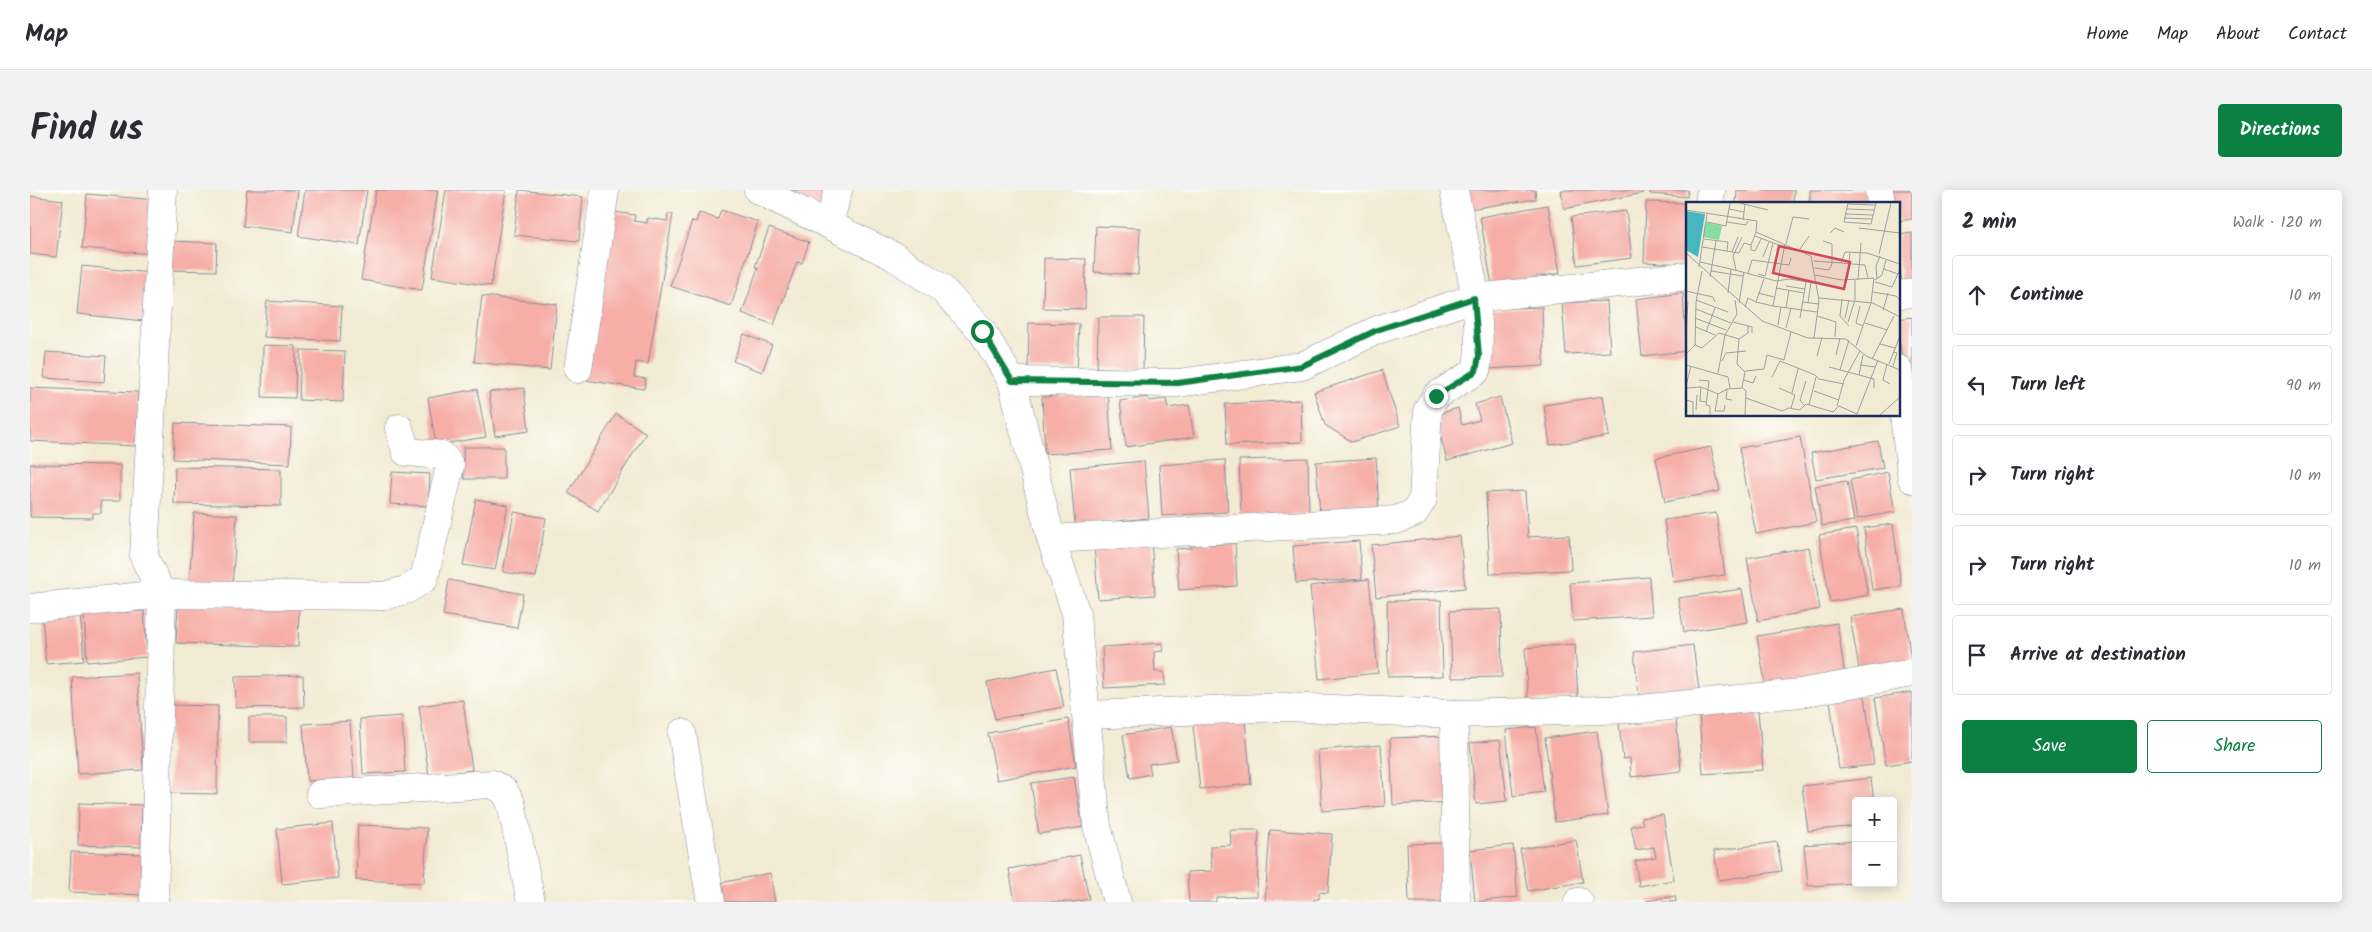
<!DOCTYPE html>
<html lang="en">
<head>
<meta charset="utf-8">
<style>
	:root { --surface:#fff; --page:#f2f2f3; --text:#2b2b33; --muted:#7c7c81; --line:#e1e1e2; --accent:#0b8043 }
	body { margin:0; font-family:Kalam,sans-serif; background:var(--page); color:var(--text) }
	.controls { position:absolute; right:15px; bottom:15px; display:grid; overflow:hidden; border-radius:5px; box-shadow:0 2px 12px #0003 }
	.controls button { width:45px; height:45px; display:grid; place-items:center; padding:0; border:0; border-bottom:1px solid var(--line); background:var(--surface); color:var(--text); font:25px sans-serif }
	.stop { position:absolute; width:15px; height:15px; margin:-11px; border:4px solid #0b8043; border-radius:50%; background:#fff }
	.stop.end { background:#0b8043; border-color:#fff; box-shadow:0 1px 5px #0008 }
	.list { margin:0; padding:0; list-style:none }
	h2 { display:flex; justify-content:space-between; align-items:center; height:65px; margin:0; padding:0 20px; font-size:21px }
	h2 small { font-size:16px; font-weight:400; color:var(--muted) }
	.list li { display:grid; grid-template-columns:32px 1fr auto; gap:15px; align-items:center; box-sizing:border-box; height:80px; margin:0 10px 10px; padding:0 10px; border:1px solid var(--line); border-radius:5px }
	.list b { display:block; font-size:19px; white-space:nowrap }
	.list em { font-size:16px; font-style:normal; color:var(--muted) }
	.actions { display:flex; gap:10px; padding:15px 20px }
	.actions a { flex:1; padding:11px 0; border:1px solid var(--accent); border-radius:5px; text-align:center; font-size:18px; color:var(--accent) }
	.actions .main { background:var(--accent); color:#fff }
	.icon { flex:none; width:28px; height:28px; fill:none; stroke:currentColor; stroke-width:2; stroke-linecap:round; stroke-linejoin:round }
	.map { position:relative; flex:none; width:1882px; height:712px; overflow:hidden; border-radius:5px }
	header { display:flex; align-items:center; gap:30px; box-sizing:border-box; height:70px; padding:0 25px; background:var(--surface); border-bottom:1px solid var(--line) }
	header strong { font-size:24px }
	nav { display:flex; gap:28px; margin-inline-start:auto; font-size:18px }
	.intro { display:flex; align-items:center; justify-content:space-between; box-sizing:border-box; height:120px; padding:0 30px }
	h1 { margin:0; font-size:35px }
	.button { padding:12px 22px; border-radius:5px; background:var(--accent); color:#fff; font-size:18px; font-weight:700 }
	main { display:flex; gap:30px; padding:0 30px }
	aside { flex:1; background:var(--surface); border-radius:5px; box-shadow:0 2px 12px #0003 }
	.map>svg:first-child { display:block }
	.building { fill:#f6aea7 }
	.lines { fill:none; stroke-linecap:round; stroke-linejoin:round }
	.minor-casing { stroke:#868d98; stroke-width:29 }
	.tertiary-casing { stroke:#868d98; stroke-width:29 }
	.minor { stroke:#fff; stroke-width:28 }
	.tertiary { stroke:#fff; stroke-width:28 }
	.route { stroke:#0b8043; stroke-width:6 }
	.inset-road { fill:none; stroke:#9ca0a4; stroke-width:1 }
	.view { fill:#d1495b; fill-opacity:0.15; stroke:#d1495b; stroke-width:2.5 }
	.inset-edge { fill:none; stroke:#1b2f5e; stroke-width:2.5 }
</style>
</head>
<body>
<header>
<strong>Map</strong>
<nav><a>Home</a><a>Map</a><a>About</a><a>Contact</a></nav>
</header>
<div class="intro"><h1>Find us</h1><a class="button">Directions</a></div>
<main>
<div class="map">
<svg width="1882" height="712" viewBox="0 0 1882 712">
	<rect width="100%" height="100%" fill="#fdfcf7"/>
	<filter id="ink" filterUnits="userSpaceOnUse"><feTurbulence type="fractalNoise" baseFrequency=".02" numOctaves="2"/><feDisplacementMap in="SourceGraphic" scale="10" xChannelSelector="R" yChannelSelector="G"/><feConvolveMatrix kernelMatrix="1 2 1 2 8 2 1 2 1" color-interpolation-filters="sRGB"/></filter>
	<filter id="wash" filterUnits="userSpaceOnUse"><feTurbulence type="fractalNoise" baseFrequency=".0096" numOctaves="4" result="noise"/><feDisplacementMap in="SourceGraphic" scale="20" xChannelSelector="R" yChannelSelector="G"/><feGaussianBlur stdDeviation="1.12" result="paint"/><feColorMatrix in="noise" values="0 0 0 0 0 0 0 0 0 0 0 0 0 0 0 0 0 1.4 0 .05"/><feComposite in="paint" operator="in"/></filter>
	<g filter="url(#wash)">
		<rect width="100%" height="100%" fill="#f2ebd3"/>
		<g id="blocks">
			<g class="building">
				<path d="M 217,0 L 268,0 L 263,42 L 213,36 Z"/>
				<path d="M 275,0 L 337,0 L 329,55 L 268,46 Z"/>
				<path d="M 346,0 L 408,0 L 392,100 L 331,90 Z"/>
				<path d="M 416,0 L 476,0 L 461,96 L 402,87 Z"/>
				<path d="M 489,0 L 553,7 L 549,51 L 484,45 Z"/>
				<path d="M 748,0 L 799,0 L 791,19 Z"/>
				<path d="M 1436,0 L 1505,0 L 1506,9 L 1439,19 Z"/>
				<path d="M 1531,0 L 1612,0 L 1613,3 L 1534,19 Z"/>
				<path d="M 1620,0 L 1658,0 L 1657,7 L 1620,4 Z"/>
				<path d="M 1707,0 L 1764,0 L 1763,14 L 1706,14 Z"/>
				<rect x="1780" y="0" width="63" height="14"/>
				<path d="M 1859,0 L 1882,0 L 1882,29 L 1868,31 L 1868,14 L 1861,14 Z"/>
				<path d="M 57,4 L 127,10 L 122,64 L 52,58 Z"/>
				<path d="M 0,6 L 33,10 L 26,67 L 0,64 Z"/>
				<path d="M 1616,12 L 1657,13 L 1657,74 L 1614,72 Z"/>
				<path d="M 1518,15 L 1530,83 L 1462,95 L 1450,27 Z"/>
				<path d="M 691,20 L 728,32 L 701,116 L 640,96 L 662,31 L 666,32 L 669,23 L 688,29 Z"/>
				<path d="M 1596,21 L 1602,68 L 1547,75 L 1541,27 Z"/>
				<path d="M 583,22 L 605,25 L 604,31 L 617,33 L 618,28 L 637,31 L 638,24 L 643,24 L 618,174 L 606,172 L 604,187 L 616,189 L 614,199 L 555,190 Z"/>
				<path d="M 1066,36 L 1110,38 L 1108,85 L 1064,82 Z"/>
				<path d="M 739,38 L 779,52 L 772,73 L 767,72 L 744,135 L 712,123 L 728,78 L 725,77 Z"/>
				<path d="M 1882,43 L 1882,90 L 1872,92 L 1868,66 L 1868,45 Z"/>
				<path d="M 141,51 L 187,53 L 186,81 L 140,80 Z"/>
				<path d="M 1014,68 L 1056,69 L 1055,119 L 1013,118 Z"/>
				<path d="M 52,76 L 120,83 L 114,131 L 47,124 Z"/>
				<path d="M 1653,103 L 1657,161 L 1612,166 L 1606,109 Z"/>
				<path d="M 452,106 L 527,114 L 520,180 L 444,172 Z"/>
				<path d="M 237,111 L 312,116 L 310,151 L 234,147 Z"/>
				<path d="M 1577,111 L 1580,162 L 1536,164 L 1532,113 Z"/>
				<path d="M 1512,117 L 1514,176 L 1457,179 L 1454,119 Z"/>
				<path d="M 1068,127 L 1114,127 L 1113,179 L 1067,178 Z"/>
				<path d="M 1882,127 L 1882,201 L 1878,202 L 1868,143 L 1868,129 Z"/>
				<path d="M 999,133 L 1049,134 L 1047,180 L 998,178 Z"/>
				<path d="M 714,144 L 742,155 L 732,182 L 703,171 Z"/>
				<path d="M 233,155 L 266,156 L 265,208 L 232,207 Z"/>
				<path d="M 271,160 L 315,161 L 313,212 L 269,210 Z"/>
				<path d="M 16,162 L 76,166 L 74,192 L 14,188 Z"/>
				<path d="M 1352,180 L 1370,236 L 1322,252 L 1295,235 L 1284,202 Z"/>
				<path d="M 0,198 L 108,202 L 106,256 L 0,251 Z"/>
				<path d="M 494,198 L 499,241 L 465,246 L 459,202 Z"/>
				<path d="M 447,199 L 456,247 L 406,255 L 398,208 Z"/>
				<path d="M 1078,202 L 1082,260 L 1015,264 L 1012,207 Z"/>
				<path d="M 1573,206 L 1579,246 L 1520,255 L 1514,215 Z"/>
				<path d="M 1118,207 L 1119,211 L 1136,209 L 1138,218 L 1159,215 L 1164,247 L 1096,257 L 1090,211 Z"/>
				<path d="M 1470,207 L 1482,253 L 1417,271 L 1405,225 L 1428,218 L 1432,235 L 1450,230 L 1445,214 Z"/>
				<path d="M 1271,210 L 1272,252 L 1197,255 L 1195,214 Z"/>
				<path d="M 586,224 L 616,243 L 568,321 L 538,303 Z"/>
				<path d="M 145,233 L 261,237 L 260,274 L 143,269 Z"/>
				<path d="M 1770,247 L 1786,332 L 1726,344 L 1709,258 Z"/>
				<path d="M 1848,251 L 1853,278 L 1786,289 L 1781,263 Z"/>
				<path d="M 433,257 L 474,257 L 474,289 L 434,289 Z"/>
				<path d="M 1681,257 L 1690,301 L 1635,312 L 1626,268 Z"/>
				<path d="M 1278,268 L 1279,324 L 1211,326 L 1209,270 Z"/>
				<path d="M 1346,268 L 1349,321 L 1290,325 L 1286,272 Z"/>
				<path d="M 1195,270 L 1198,322 L 1132,326 L 1129,275 Z"/>
				<path d="M 1114,271 L 1119,328 L 1045,335 L 1040,278 Z"/>
				<path d="M 0,274 L 90,275 L 90,311 L 71,311 L 71,323 L 63,323 L 63,328 L 0,327 Z"/>
				<path d="M 145,277 L 251,279 L 251,316 L 144,314 Z"/>
				<path d="M 362,282 L 400,284 L 398,316 L 360,314 Z"/>
				<path d="M 1858,282 L 1865,322 L 1827,329 L 1820,290 Z"/>
				<path d="M 1817,291 L 1824,331 L 1792,336 L 1785,296 Z"/>
				<path d="M 1495,301 L 1498,347 L 1539,345 L 1541,380 L 1460,384 L 1456,303 Z"/>
				<path d="M 446,309 L 478,315 L 465,380 L 433,375 Z"/>
				<path d="M 484,322 L 516,328 L 506,387 L 473,382 Z"/>
				<path d="M 164,323 L 207,325 L 202,399 L 159,396 Z"/>
				<path d="M 1686,323 L 1695,385 L 1643,392 L 1634,330 Z"/>
				<path d="M 1863,334 L 1871,396 L 1842,400 L 1834,338 Z"/>
				<path d="M 1826,339 L 1838,405 L 1800,412 L 1789,345 Z"/>
				<path d="M 1430,346 L 1435,398 L 1346,407 L 1341,355 Z"/>
				<path d="M 1178,349 L 1179,355 L 1205,353 L 1207,396 L 1149,400 L 1146,359 L 1162,358 L 1161,350 Z"/>
				<path d="M 1121,350 L 1125,405 L 1068,409 L 1064,354 Z"/>
				<path d="M 1329,351 L 1332,389 L 1266,393 L 1263,356 Z"/>
				<path d="M 1779,357 L 1790,419 L 1728,431 L 1717,368 Z"/>
				<path d="M 1619,387 L 1622,426 L 1543,431 L 1540,393 Z"/>
				<path d="M 1339,389 L 1348,483 L 1289,489 L 1280,396 Z"/>
				<path d="M 419,390 L 493,404 L 487,438 L 413,425 Z"/>
				<path d="M 1712,399 L 1718,432 L 1654,442 L 1648,408 Z"/>
				<path d="M 1411,410 L 1413,486 L 1358,487 L 1357,411 Z"/>
				<path d="M 148,413 L 269,417 L 268,457 L 146,453 Z"/>
				<path d="M 1471,419 L 1472,487 L 1422,488 L 1420,421 Z"/>
				<path d="M 1874,419 L 1881,471 L 1829,479 L 1820,427 Z"/>
				<path d="M 50,421 L 54,471 L 16,474 L 12,425 Z"/>
				<path d="M 114,421 L 117,467 L 57,472 L 54,425 Z"/>
				<path d="M 1807,433 L 1815,486 L 1736,499 L 1727,446 Z"/>
				<path d="M 1132,453 L 1133,461 L 1124,462 L 1125,482 L 1134,482 L 1135,495 L 1074,498 L 1072,457 Z"/>
				<path d="M 1545,454 L 1548,508 L 1498,511 L 1495,458 Z"/>
				<path d="M 1663,455 L 1669,500 L 1609,506 L 1604,462 Z"/>
				<path d="M 1026,478 L 1034,517 L 965,529 L 957,492 Z"/>
				<path d="M 107,483 L 113,580 L 48,584 L 42,487 Z"/>
				<path d="M 273,485 L 274,517 L 206,518 L 205,487 Z"/>
				<path d="M 1882,502 L 1882,571 L 1856,575 L 1845,508 Z"/>
				<path d="M 1835,506 L 1844,575 L 1809,579 L 1800,510 Z"/>
				<path d="M 433,510 L 442,580 L 399,586 L 389,516 Z"/>
				<path d="M 140,515 L 188,516 L 187,604 L 139,603 Z"/>
				<path d="M 1728,520 L 1733,580 L 1673,584 L 1669,524 Z"/>
				<path d="M 372,526 L 375,582 L 333,584 L 330,529 Z"/>
				<rect x="219" y="527" width="38" height="25"/>
				<path d="M 1646,528 L 1651,581 L 1601,587 L 1600,568 L 1593,569 L 1589,534 Z"/>
				<path d="M 1038,529 L 1046,576 L 967,590 L 958,543 Z"/>
				<path d="M 1215,529 L 1221,594 L 1170,599 L 1163,535 Z"/>
				<path d="M 320,531 L 324,588 L 277,591 L 273,534 Z"/>
				<path d="M 1141,537 L 1147,570 L 1119,574 L 1121,584 L 1100,588 L 1093,545 Z"/>
				<path d="M 1506,537 L 1514,602 L 1483,606 L 1476,540 Z"/>
				<path d="M 1567,541 L 1578,625 L 1525,632 L 1515,548 Z"/>
				<path d="M 1419,546 L 1422,612 L 1363,615 L 1360,548 Z"/>
				<path d="M 1470,550 L 1477,611 L 1446,614 L 1440,553 Z"/>
				<path d="M 1351,555 L 1355,616 L 1292,621 L 1288,560 Z"/>
				<path d="M 1044,587 L 1053,637 L 1009,644 L 1001,593 Z"/>
				<path d="M 1841,588 L 1844,611 L 1826,611 L 1826,636 L 1778,641 L 1772,596 Z"/>
				<path d="M 49,613 L 112,615 L 111,657 L 48,655 Z"/>
				<path d="M 1633,625 L 1644,690 L 1609,696 L 1605,671 L 1626,667 L 1624,657 L 1606,660 L 1601,636 L 1613,634 L 1611,628 Z"/>
				<path d="M 303,633 L 308,688 L 252,694 L 247,639 Z"/>
				<path d="M 328,635 L 397,638 L 394,693 L 326,690 Z"/>
				<path d="M 1200,640 L 1229,640 L 1227,706 L 1186,707 L 1186,712 L 1159,712 L 1157,682 L 1182,681 L 1180,656 L 1201,655 Z"/>
				<path d="M 1240,640 L 1302,644 L 1298,703 L 1289,702 L 1289,709 L 1284,709 L 1284,712 L 1235,712 Z"/>
				<path d="M 1546,650 L 1553,692 L 1498,701 L 1490,659 Z"/>
				<path d="M 1826,651 L 1826,693 L 1778,696 L 1774,655 Z"/>
				<path d="M 1747,652 L 1752,681 L 1689,690 L 1684,661 Z"/>
				<path d="M 1415,653 L 1417,712 L 1379,712 L 1377,654 Z"/>
				<path d="M 1483,655 L 1488,707 L 1445,712 L 1440,660 Z"/>
				<path d="M 41,662 L 113,664 L 112,705 L 39,702 Z"/>
				<path d="M 1050,665 L 1059,709 L 1043,712 L 985,712 L 979,679 Z"/>
				<path d="M 740,683 L 745,712 L 693,712 L 690,693 Z"/>
				<path d="M 1645,706 L 1646,712 L 1616,712 L 1616,711 Z"/>
			</g>
		</g>
	</g>
	<g filter="url(#ink)">
		<use href="#blocks" fill-opacity="0" stroke="#868d98" stroke-width="1"/>
		<g class="lines">
			<g class="minor-casing">
				<g id="minor">
					<path d="M 1849,0 L 1851,14"/>
					<path d="M 799,34 L 808,0"/>
					<path d="M 1868,105 L 1882,103"/>
					<path d="M 548,179 L 575,0"/>
					<path d="M 1868,179 L 1882,289"/>
					<path d="M 1021,349 L 1366,330 L 1384,323 L 1393,309 L 1398,219 L 1406,206 L 1446,181 C 1457,136 1433,47 1424,0"/>
					<path d="M 0,418 L 132,404 L 353,406 L 376,400 L 394,389 L 420,276 L 412,265 L 376,262 L 369,238"/>
					<path d="M 1424,524 L 1426,712"/>
					<path d="M 652,543 L 681,712"/>
					<path d="M 290,604 L 462,594 L 474,601 L 481,613 L 501,712"/>
					<path d="M 124,712 L 132,404 L 114,367 L 133,0"/>
					<path d="M 1548,712 L 1549,712"/>
				</g>
			</g>
			<g class="tertiary-casing">
				<g id="tertiary">
					<path d="M 728,0 L 863,66 L 911,98 L 952,141 L 982,191 L 1021,349 L 1046,423 L 1067,636 L 1087,712"/>
					<path d="M 1679,14 L 1681,0"/>
					<path d="M 982,191 L 1148,193 L 1272,176 L 1347,140 L 1444,108 L 1657,86"/>
					<path d="M 1058,525 L 1255,517 L 1424,524 L 1610,519 L 1770,503 L 1882,483"/>
				</g>
			</g>
			<use href="#minor" class="minor"/>
			<use href="#tertiary" class="tertiary"/>
		</g>
	</g>
	<g class="lines" filter="url(#ink)">
		<path class="route" d="M 952,141 L 982,191 L 1148,193 L 1272,176 L 1347,140 L 1444,108 L 1449,166 L 1446,181 L 1406,206"/>
	</g>
	<g transform="translate(1656 12)">
		<rect width="214" height="214" fill="#f2ebd3"/>
		<path d="M 19,20 L 36,24 L 33,38 L 17,35 Z" fill="#85dda2"/>
		<path d="M 0,9 L 19,12 L 12,55 L 0,48 Z" fill="#47b6c0"/>
		<path class="inset-road" d="M 54,1 L 82,8M 162,1 L 158,20 L 185,22 L 190,1M 162,2 L 189,3M 43,7 L 58,10M 161,7 L 188,8M 0,8 L 71,19 L 70,30 L 125,54 L 133,99 L 128,136M 159,12 L 187,13M 158,16 L 186,17M 57,18 L 59,2M 21,20 L 40,24 L 44,1M 41,20 L 60,23 L 62,19M 173,26 L 214,31M 144,31 L 149,26 L 158,30M 69,34 L 98,45M 18,37 L 42,40 L 41,49M 99,42 L 87,104 L 131,110M 100,42 L 107,15 L 123,17M 65,43 L 65,48 L 69,49 L 75,37M 16,45 L 53,51 L 58,41 L 65,43 L 70,30M 114,47 L 123,34M 46,50 L 52,35M 0,51 L 76,119 L 122,136 L 160,137 L 180,154 L 214,168M 193,52 L 205,1M 77,55 L 83,40M 128,59 L 155,61 L 159,50 L 181,51 L 214,62M 14,60 L 45,67M 155,61 L 179,63 L 182,76M 13,65 L 21,12M 129,66 L 143,68 L 146,62 L 146,42 L 137,39M 198,67 L 212,72 L 214,67M 50,68 L 47,54 L 56,35M 25,69 L 57,74M 62,71 L 66,58 L 103,63 L 105,56M 72,72 L 79,74 L 87,41M 129,73 L 156,78 L 188,76 L 185,101 L 170,144M 24,75 L 30,39M 191,77 L 190,64 L 194,54M 161,78 L 164,51M 172,78 L 175,41M 189,78 L 196,73 L 200,58M 189,80 L 206,85 L 212,72M 100,84 L 119,87M 90,86 L 118,91M 0,89 L 27,95 L 29,100M 187,90 L 210,94 L 214,98M 42,91 L 45,67 L 90,79 L 103,77 L 128,81M 72,91 L 88,95M 133,96 L 187,101 L 214,115M 156,97 L 154,114 L 163,124M 10,98 L 42,110M 70,100 L 87,104M 116,100 L 133,102M 53,101 L 58,70M 122,101 L 125,80M 174,104 L 170,121 L 177,124M 59,105 L 62,96 L 70,100 L 78,77M 100,106 L 103,88M 10,107 L 45,121M 197,108 L 202,91M 131,114 L 150,120 L 149,135M 9,116 L 40,128M 114,116 L 120,80M 159,116 L 163,98M 47,120 L 66,125 L 66,131M 162,120 L 169,98 L 169,78M 179,121 L 201,128M 92,123 L 95,105M 10,125 L 29,133M 100,126 L 105,106M 0,129 L 2,99M 20,130 L 29,106M 53,137 L 62,131 L 62,124M 194,142 L 209,146M 9,143 L 16,146 L 33,131 L 53,137 L 51,162 L 59,170 L 56,185 L 60,189 L 59,213M 0,152 L 9,143 L 10,100 L 16,69M 150,153 L 154,136M 131,154 L 136,135M 186,157 L 208,114M 36,159 L 40,151 L 60,149M 94,159 L 129,173 L 133,177 L 158,182M 201,162 L 197,178 L 204,182M 203,162 L 214,134M 0,163 L 42,175 L 44,186M 174,163 L 189,165M 207,164 L 211,151 L 208,150M 143,165 L 188,177 L 188,186M 154,168 L 163,138M 59,169 L 78,167 L 81,153 L 98,158 L 105,130M 32,171 L 39,133 L 51,112 L 49,98M 173,173 L 177,153M 86,175 L 94,159M 13,178 L 23,179 L 20,203 L 24,204 L 24,213M 58,178 L 67,181 L 70,174M 0,184 L 5,164M 15,185 L 14,199 L 20,200M 0,186 L 15,185 L 32,192 L 41,187 L 56,186M 93,186 L 109,193 L 105,206M 41,187 L 40,197 L 46,198M 128,189 L 153,198M 106,191 L 112,167M 32,192 L 29,209 L 38,209 L 39,203M 60,196 L 96,209 L 103,206 L 114,208 L 120,202 L 147,210 L 153,204 L 171,212M 0,198 L 7,200 L 7,213M 118,203 L 114,198 L 120,179M 123,203 L 130,175M 151,204 L 158,178 L 174,149M 10,208 L 11,193M 171,212 L 192,158M 194,213 L 214,195"/>
		<path class="view" d="M 93,44 L 164,60 L 158,87 L 87,71 Z"/>
		<rect width="214" height="214" class="inset-edge"/>
	</g>
</svg>
<div class="controls">
<button>+</button>
<button>−</button>
</div>
<div class="stop" style="left:952px;top:141px"></div>
<div class="stop end" style="left:1406px;top:206px"></div>
</div>
<aside>
<h2>2 min<small>Walk · 120 m</small></h2>
<ul class="list">
<li><svg class="icon" aria-label="ahead" viewBox="0 0 24 24"><path d="M12 20V5M6 11l6-6 6 6"/></svg><div><b>Continue</b></div><em>10 m</em></li>
<li><svg class="icon" aria-label="left" viewBox="0 0 24 24"><path d="M17 20v-9H6M10 6l-5 5 5 5"/></svg><div><b>Turn left</b></div><em>90 m</em></li>
<li><svg class="icon" aria-label="right" viewBox="0 0 24 24"><path d="M7 20v-9h11M14 6l5 5-5 5"/></svg><div><b>Turn right</b></div><em>10 m</em></li>
<li><svg class="icon" aria-label="right" viewBox="0 0 24 24"><path d="M7 20v-9h11M14 6l5 5-5 5"/></svg><div><b>Turn right</b></div><em>10 m</em></li>
<li><svg class="icon" aria-label="arrive" viewBox="0 0 24 24"><path d="M6 21V4h12l-3 4 3 4H6"/></svg><div><b>Arrive at destination</b></div></li>
</ul>
<div class="actions"><a class="main">Save</a><a>Share</a></div>
</aside>
</main>
</body>
</html>
